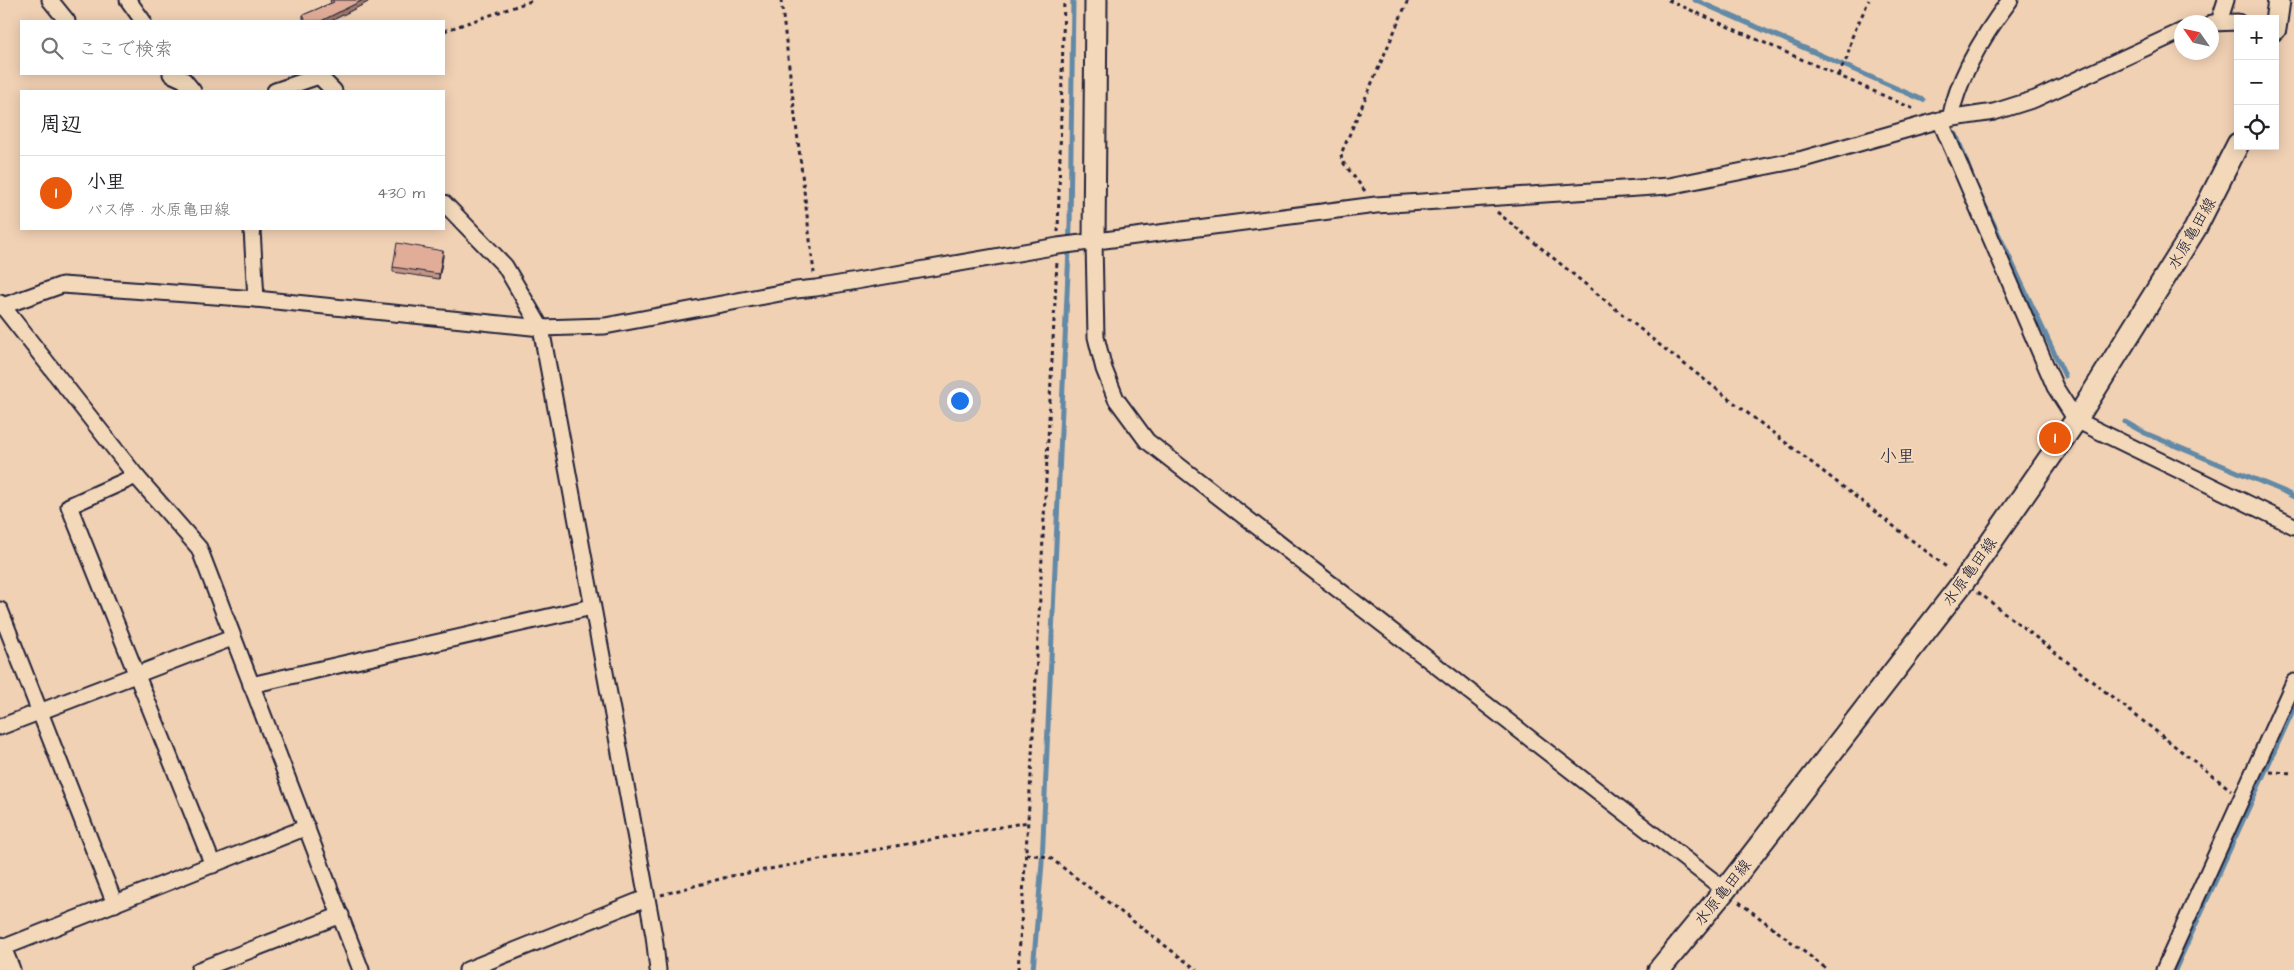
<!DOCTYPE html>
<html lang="ja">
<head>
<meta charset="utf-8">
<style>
	:root { --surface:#fff; --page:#f6f6f6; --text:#202124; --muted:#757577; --line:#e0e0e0; --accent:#ea580c }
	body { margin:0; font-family:"Architects Daughter","Klee One",sans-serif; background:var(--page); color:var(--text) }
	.controls { position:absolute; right:15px; top:15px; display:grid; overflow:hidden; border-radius:0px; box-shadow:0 2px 12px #0003 }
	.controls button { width:45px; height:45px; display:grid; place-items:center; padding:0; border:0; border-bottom:1px solid var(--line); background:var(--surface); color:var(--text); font:25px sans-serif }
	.compass { position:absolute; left:2174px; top:15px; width:45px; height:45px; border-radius:50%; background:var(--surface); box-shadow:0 2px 12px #0003; rotate:304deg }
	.you { position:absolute; left:959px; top:400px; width:18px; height:18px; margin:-12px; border:4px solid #fff; border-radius:50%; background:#1a73e8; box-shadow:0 0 0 8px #1a73e833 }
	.badge { display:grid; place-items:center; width:32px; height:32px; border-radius:50%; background:var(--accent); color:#fff; font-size:16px; font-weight:700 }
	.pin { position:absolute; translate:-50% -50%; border:2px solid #fff; box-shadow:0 1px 5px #0006 }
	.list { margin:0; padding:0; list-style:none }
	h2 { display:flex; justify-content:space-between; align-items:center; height:65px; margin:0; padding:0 20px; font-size:21px }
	h2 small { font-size:16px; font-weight:400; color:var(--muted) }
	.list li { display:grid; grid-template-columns:32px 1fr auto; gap:15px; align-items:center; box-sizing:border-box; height:75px; padding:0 20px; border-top:1px solid var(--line) }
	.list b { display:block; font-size:19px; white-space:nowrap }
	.list p { margin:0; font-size:16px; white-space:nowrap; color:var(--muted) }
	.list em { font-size:16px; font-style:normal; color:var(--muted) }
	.icon { flex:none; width:28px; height:28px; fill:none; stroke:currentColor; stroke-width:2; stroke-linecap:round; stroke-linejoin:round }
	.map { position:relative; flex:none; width:2294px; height:970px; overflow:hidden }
	.search { position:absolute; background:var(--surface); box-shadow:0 2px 12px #0003; left:20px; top:20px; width:425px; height:55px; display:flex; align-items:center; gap:12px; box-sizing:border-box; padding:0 18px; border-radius:0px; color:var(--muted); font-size:19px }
	.panel { position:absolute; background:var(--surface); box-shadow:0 2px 12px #0003; left:20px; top:90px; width:425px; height:140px; border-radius:0px }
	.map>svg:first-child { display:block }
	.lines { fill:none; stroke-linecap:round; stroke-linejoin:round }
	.stream { stroke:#6289a6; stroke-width:5 }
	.street-casing { stroke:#22223b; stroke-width:19 }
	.secondary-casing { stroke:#22223b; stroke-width:25 }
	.path { stroke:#22223b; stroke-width:3; stroke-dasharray:4 4; stroke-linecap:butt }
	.street { stroke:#f3d9ba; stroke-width:15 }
	.secondary { stroke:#f3d9ba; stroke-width:21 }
	.wall { fill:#c29584; stroke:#22223b }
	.shaded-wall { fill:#9e796b; stroke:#22223b }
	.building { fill:#e1ad99; stroke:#22223b }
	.labels { text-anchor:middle; stroke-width:4; stroke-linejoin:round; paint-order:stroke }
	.street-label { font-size:16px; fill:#22223b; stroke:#f3d9ba }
	.neighbourhood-label { font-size:18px; fill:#22223b; stroke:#f3d9ba }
</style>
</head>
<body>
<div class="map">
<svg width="2294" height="970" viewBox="0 0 2294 970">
	<rect width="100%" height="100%" fill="#f1d1b4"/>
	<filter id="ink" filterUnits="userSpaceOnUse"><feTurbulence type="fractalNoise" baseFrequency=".02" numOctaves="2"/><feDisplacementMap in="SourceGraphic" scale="10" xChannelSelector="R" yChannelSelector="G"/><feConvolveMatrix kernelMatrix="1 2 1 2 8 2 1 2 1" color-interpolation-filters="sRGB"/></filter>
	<g filter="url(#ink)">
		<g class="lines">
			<g class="stream">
				<path d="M 1695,0 L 1923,100"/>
				<path d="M 1956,134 L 1971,174"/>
				<path d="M 1976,186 L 2065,376"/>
				<path d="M 2125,422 L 2145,433 L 2283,491 L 2294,497"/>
				<path d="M 1033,970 L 1042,863 L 1070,226 L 1073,0"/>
				<path d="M 2175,970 L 2294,708"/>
			</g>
			<g class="street-casing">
				<g id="street">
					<path d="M 50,0 L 67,21"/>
					<path d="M 128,0 L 143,21"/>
					<path d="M 2219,22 L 2226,0"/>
					<path d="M 2212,23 L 2238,22"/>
					<path d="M 171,74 L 184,80 L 193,91"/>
					<path d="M 275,91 L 319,76 L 334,91"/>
					<path d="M 1950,119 C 1958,77 1985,33 2010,0"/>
					<path d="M 1940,120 L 2055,387 L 2076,420 L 2294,526"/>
					<path d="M 444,203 L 505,266 L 541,328 L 654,936 L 658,970"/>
					<path d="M 252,229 L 256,299"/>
					<path d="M 1094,242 L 1096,337 L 1104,369 L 1116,399 L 1147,441 L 1725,890"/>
					<path d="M 0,303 L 136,476 L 199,548 L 361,970"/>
					<path d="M 0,307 L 62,285 L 256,299 L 541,328 L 605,326 L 796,290 L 816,288 L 1058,246 L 1376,205 L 1669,186 L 1803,159 L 1940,120 L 1994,112 L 2035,99 L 2182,31"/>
					<path d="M 136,476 L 69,506 L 213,865"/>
					<path d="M 0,610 L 115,904"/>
					<path d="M 251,685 L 592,607"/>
					<path d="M 0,727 L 232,638"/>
					<path d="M 0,949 L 307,827"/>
					<path d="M 199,970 L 341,915"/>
					<path d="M 467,970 L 646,898"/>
					<path d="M 2164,970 L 2294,682"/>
				</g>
			</g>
			<g class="secondary-casing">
				<g id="secondary">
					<path d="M 2275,29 L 2279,0"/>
					<path d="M 1094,242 L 1096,0"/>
					<path d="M 0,948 L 9,970"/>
					<path d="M 1659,970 L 1725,890 L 1964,581 L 2076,420 L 2195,229 L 2238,144"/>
				</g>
			</g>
			<g class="path">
				<path d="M 781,0 L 814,273"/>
				<path d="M 1668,0 L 1916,110"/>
				<path d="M 444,31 L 534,0"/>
				<path d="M 1838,75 L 1847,58 L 1852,37 L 1869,0"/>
				<path d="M 1365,191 L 1342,161 L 1341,154 L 1408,0"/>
				<path d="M 1497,212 L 1661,346 L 1949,569"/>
				<path d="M 1058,232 L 1064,0"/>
				<path d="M 1978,592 L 2231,790"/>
				<path d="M 2270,772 L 2294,773"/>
				<path d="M 1026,854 L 1049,857 L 1197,970"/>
				<path d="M 661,895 L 731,876 L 1028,822"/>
				<path d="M 1739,902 L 1828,970"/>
				<path d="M 1018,970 L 1031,775 L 1057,261"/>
			</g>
			<use href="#street" class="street"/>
			<use href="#secondary" class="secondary"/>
		</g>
		<g class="wall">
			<path d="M 330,0 L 368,0 L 368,2 L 331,21 L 303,21 L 303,15 L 331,3 Z"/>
			<path d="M 443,256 L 439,279 L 393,272 L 393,267 Z"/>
		</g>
		<g class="shaded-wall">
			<path d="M 363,0 L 368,0 L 368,2 L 331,21 L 321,21 Z"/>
			<path d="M 443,251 L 443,256 L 439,279 L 439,274 Z"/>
		</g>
		<g class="building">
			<path d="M 332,0 L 363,0 L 321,21 L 306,21 L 303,15 L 334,2 Z"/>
			<path d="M 397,243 L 443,251 L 439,274 L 393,267 Z"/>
		</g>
	</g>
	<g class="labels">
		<g class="street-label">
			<text transform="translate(2191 233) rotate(-60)" y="6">水原亀田線</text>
			<text transform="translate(1969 571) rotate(-54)" y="6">水原亀田線</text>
			<text transform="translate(1722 892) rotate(-51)" y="6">水原亀田線</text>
		</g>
		<g class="neighbourhood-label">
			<text x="1897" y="462">小里</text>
		</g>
	</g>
</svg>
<div class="controls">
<button>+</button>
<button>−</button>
<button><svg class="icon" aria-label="locate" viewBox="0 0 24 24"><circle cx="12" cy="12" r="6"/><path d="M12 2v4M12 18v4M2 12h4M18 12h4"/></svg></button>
</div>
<svg class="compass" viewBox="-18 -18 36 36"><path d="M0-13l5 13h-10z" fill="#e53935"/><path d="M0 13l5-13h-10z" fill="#757577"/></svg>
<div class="you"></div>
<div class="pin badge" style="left:2055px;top:438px">1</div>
<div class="search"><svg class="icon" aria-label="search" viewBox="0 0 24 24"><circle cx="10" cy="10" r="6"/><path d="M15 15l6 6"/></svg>ここで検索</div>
<section class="panel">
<h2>周辺<small></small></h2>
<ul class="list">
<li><span class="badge">1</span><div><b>小里</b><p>バス停 · 水原亀田線</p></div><em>430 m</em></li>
</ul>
</section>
</div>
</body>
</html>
